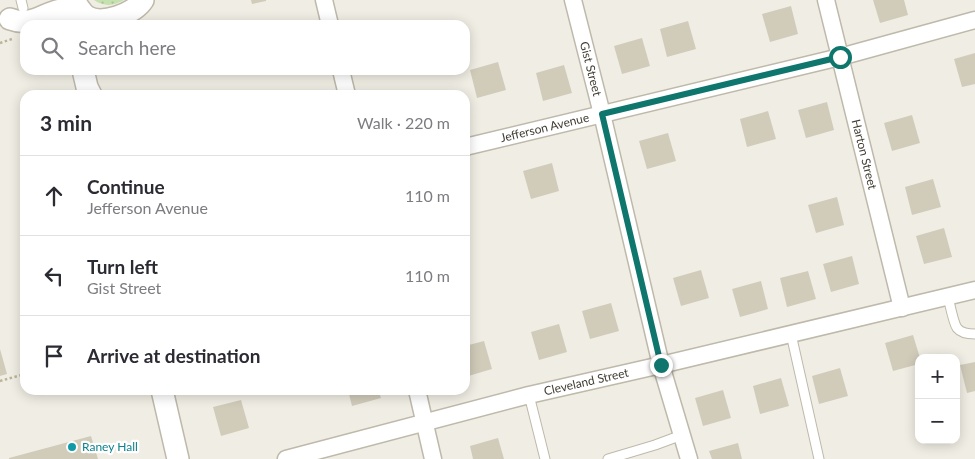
<!DOCTYPE html>
<html lang="en">
<head>
<meta charset="utf-8">
<style>
	:root { --surface:#fff; --page:#f7f7f7; --text:#2b2b33; --muted:#7c7c81; --line:#e1e1e2 }
	body { margin:0; font-family:Lato,sans-serif; background:var(--page); color:var(--text) }
	.controls { position:absolute; right:15px; bottom:15px; display:grid; overflow:hidden; border-radius:10px; box-shadow:0 2px 12px #0003 }
	.controls button { width:45px; height:45px; display:grid; place-items:center; padding:0; border:0; border-bottom:1px solid var(--line); background:var(--surface); color:var(--text); font:25px sans-serif }
	.stop { position:absolute; width:15px; height:15px; margin:-11px; border:4px solid #0f766e; border-radius:50%; background:#fff }
	.stop.end { background:#0f766e; border-color:#fff; box-shadow:0 1px 5px #0008 }
	.list { margin:0; padding:0; list-style:none }
	h2 { display:flex; justify-content:space-between; align-items:center; height:65px; margin:0; padding:0 20px; font-size:21px }
	h2 small { font-size:16px; font-weight:400; color:var(--muted) }
	.list li { display:grid; grid-template-columns:32px 1fr auto; gap:15px; align-items:center; box-sizing:border-box; height:80px; padding:0 20px; border-top:1px solid var(--line) }
	.list b { display:block; font-size:19px; white-space:nowrap }
	.list p { margin:0; font-size:16px; white-space:nowrap; color:var(--muted) }
	.list em { font-size:16px; font-style:normal; color:var(--muted) }
	.icon { flex:none; width:28px; height:28px; fill:none; stroke:currentColor; stroke-width:2; stroke-linecap:round; stroke-linejoin:round }
	.map { position:relative; flex:none; width:975px; height:459px; overflow:hidden }
	.search { position:absolute; background:var(--surface); box-shadow:0 2px 12px #0003; left:20px; top:20px; width:450px; height:55px; display:flex; align-items:center; gap:12px; box-sizing:border-box; padding:0 18px; border-radius:15px; color:var(--muted); font-size:19px }
	.panel { position:absolute; background:var(--surface); box-shadow:0 2px 12px #0003; left:20px; top:90px; width:450px; height:305px; border-radius:15px }
	.map>svg:first-child { display:block }
	.grass { fill:url(#grass-dots) }
	.building { fill:#d1cbba }
	.lines { fill:none; stroke-linecap:round; stroke-linejoin:round }
	.service-casing { stroke:#beb9aa; stroke-width:11 }
	.minor-casing { stroke:#beb9aa; stroke-width:19 }
	.tertiary-casing { stroke:#beb9aa; stroke-width:24 }
	.path { stroke:#bbb39a; stroke-width:2.5; stroke-dasharray:2.5 2.5; stroke-linecap:butt }
	.service { stroke:#fff; stroke-width:9 }
	.minor { stroke:#fff; stroke-width:16 }
	.tertiary { stroke:#fff; stroke-width:21 }
	.route { stroke:#0f766e; stroke-width:6 }
	.culture-dot { fill:#0f9aa8; stroke:#fff; stroke-width:2 }
	.labels { text-anchor:middle; stroke-width:4.5; stroke-linejoin:round; paint-order:stroke }
	.street-label { font-size:12px; fill:#423e34; stroke:#fff }
	.culture-label { font-size:12px; fill:#0d838f; stroke:#fff; text-anchor:start }
</style>
</head>
<body>
<div class="map">
<svg width="975" height="459" viewBox="0 0 975 459">
	<defs>
		<pattern id="grass-dots" width="8" height="8" patternUnits="userSpaceOnUse" patternTransform="scale(1.25)"><rect width="8" height="8" fill="#c5e1af"/><path d="M2 2h.1M6 6h.1" fill="none" stroke="#aac297" stroke-width="1.8" stroke-linecap="round"/></pattern>
	</defs>
	<rect width="100%" height="100%" fill="#f0eee4"/>
	<path class="grass" d="M 94,0 L 124,0 C 114,6 104,7 94,0 Z"/>
	<g class="building">
		<path d="M 251,0 L 266,0 L 266,1 L 252,4 Z"/>
		<path d="M 873,0 L 904,0 L 908,15 L 880,23 Z"/>
		<path d="M 791,6 L 798,34 L 770,42 L 762,14 Z"/>
		<path d="M 688,21 L 696,49 L 667,57 L 660,29 Z"/>
		<path d="M 642,38 L 650,66 L 622,74 L 614,46 Z"/>
		<path d="M 975,53 L 975,84 L 962,87 L 954,59 Z"/>
		<path d="M 498,62 L 506,90 L 477,98 L 470,70 Z"/>
		<path d="M 564,65 L 572,93 L 543,101 L 536,73 Z"/>
		<path d="M 827,102 L 834,130 L 806,138 L 798,110 Z"/>
		<path d="M 768,111 L 776,139 L 747,147 L 740,119 Z"/>
		<path d="M 912,115 L 920,143 L 892,151 L 884,123 Z"/>
		<path d="M 668,133 L 676,161 L 647,169 L 639,141 Z"/>
		<path d="M 552,163 L 559,191 L 531,199 L 523,171 Z"/>
		<path d="M 933,179 L 941,207 L 912,215 L 905,187 Z"/>
		<path d="M 837,197 L 844,225 L 816,233 L 808,205 Z"/>
		<path d="M 944,228 L 952,257 L 924,264 L 916,236 Z"/>
		<path d="M 852,256 L 859,284 L 831,292 L 823,264 Z"/>
		<path d="M 701,270 L 709,298 L 681,306 L 673,278 Z"/>
		<path d="M 808,271 L 816,299 L 787,307 L 780,278 Z"/>
		<path d="M 761,281 L 768,309 L 740,317 L 732,289 Z"/>
		<path d="M 611,303 L 619,331 L 590,339 L 582,311 Z"/>
		<path d="M 559,324 L 567,352 L 539,360 L 531,332 Z"/>
		<path d="M 913,335 L 920,358 L 919,364 L 893,371 L 885,343 Z"/>
		<path d="M 484,341 L 492,369 L 465,377 L 465,346 Z"/>
		<path d="M 0,349 L 7,374 L 0,376 Z"/>
		<path d="M 975,362 L 975,391 L 967,393 L 960,365 Z"/>
		<path d="M 840,368 L 848,396 L 819,404 L 812,376 Z"/>
		<path d="M 781,378 L 789,406 L 760,414 L 753,386 Z"/>
		<path d="M 348,390 L 378,390 L 381,398 L 352,406 Z"/>
		<path d="M 723,390 L 731,418 L 703,426 L 695,398 Z"/>
		<path d="M 241,400 L 249,428 L 221,436 L 213,407 Z"/>
		<path d="M 91,436 L 98,459 L 9,459 L 9,458 Z"/>
		<path d="M 498,438 L 504,459 L 473,459 L 470,446 Z"/>
		<path d="M 738,443 L 742,459 L 712,459 L 709,451 Z"/>
	</g>
	<g class="lines">
		<g class="service-casing">
			<g id="service">
				<path d="M 21,0 L 23,8"/>
				<path d="M 948,297 C 950,304 953,322 957,328 C 961,333 969,334 975,334"/>
				<path d="M 791,334 L 819,459"/>
				<path d="M 529,395 L 545,459"/>
				<path d="M 608,459 L 655,445 L 682,435"/>
			</g>
		</g>
		<g class="minor-casing">
			<g id="minor">
				<path d="M 324,0 L 330,25"/>
				<path id="s1" d="M 573,0 L 602,114 L 661,365 L 689,459"/>
				<path id="s2" d="M 826,0 L 902,308"/>
				<path d="M 341,70 L 347,95"/>
				<path id="s3" d="M 465,147 L 840,57 L 975,20"/>
				<path d="M 417,390 L 433,459"/>
				<path id="s4" d="M 286,459 L 529,395 L 661,365 L 975,290"/>
			</g>
		</g>
		<g class="tertiary-casing">
			<g id="tertiary">
				<path d="M 74,0 C 77,5 81,12 86,16 C 101,26 134,14 143,0"/>
				<path d="M 10,19 C 32,27 41,14 61,10 C 68,9 74,10 81,11"/>
				<path d="M 83,70 L 87,87 L 91,95"/>
				<path d="M 162,390 L 178,459"/>
			</g>
		</g>
		<g class="path">
			<path d="M 0,43 L 12,39"/>
			<path d="M 0,381 L 25,374"/>
		</g>
		<use href="#service" class="service"/>
		<use href="#minor" class="minor"/>
		<use href="#tertiary" class="tertiary"/>
	</g>
	<g class="lines">
		<path class="route" d="M 661,365 L 602,114 L 840,57"/>
	</g>
	<circle class="culture-dot" cx="72" cy="447" r="5"/>
	<g class="labels">
		<g class="street-label">
			<text dy="4" stroke="none"><textPath href="#s1" startOffset="71">Gist Street</textPath></text>
			<text dy="4" stroke="none"><textPath href="#s3" startOffset="82">Jefferson Avenue</textPath></text>
			<text dy="4" stroke="none"><textPath href="#s2" startOffset="159">Harton Street</textPath></text>
			<text dy="4" stroke="none"><textPath href="#s4" startOffset="310">Cleveland Street</textPath></text>
		</g>
		<g class="culture-label">
			<text x="82" y="451">Raney Hall</text>
		</g>
	</g>
</svg>
<div class="controls">
<button>+</button>
<button>−</button>
</div>
<div class="stop" style="left:840px;top:57px"></div>
<div class="stop end" style="left:661px;top:365px"></div>
<div class="search"><svg class="icon" aria-label="search" viewBox="0 0 24 24"><circle cx="10" cy="10" r="6"/><path d="M15 15l6 6"/></svg>Search here</div>
<section class="panel">
<h2>3 min<small>Walk · 220 m</small></h2>
<ul class="list">
<li><svg class="icon" aria-label="ahead" viewBox="0 0 24 24"><path d="M12 20V5M6 11l6-6 6 6"/></svg><div><b>Continue</b><p>Jefferson Avenue</p></div><em>110 m</em></li>
<li><svg class="icon" aria-label="left" viewBox="0 0 24 24"><path d="M17 20v-9H6M10 6l-5 5 5 5"/></svg><div><b>Turn left</b><p>Gist Street</p></div><em>110 m</em></li>
<li><svg class="icon" aria-label="arrive" viewBox="0 0 24 24"><path d="M6 21V4h12l-3 4 3 4H6"/></svg><div><b>Arrive at destination</b></div></li>
</ul>
</section>
</div>
</body>
</html>
